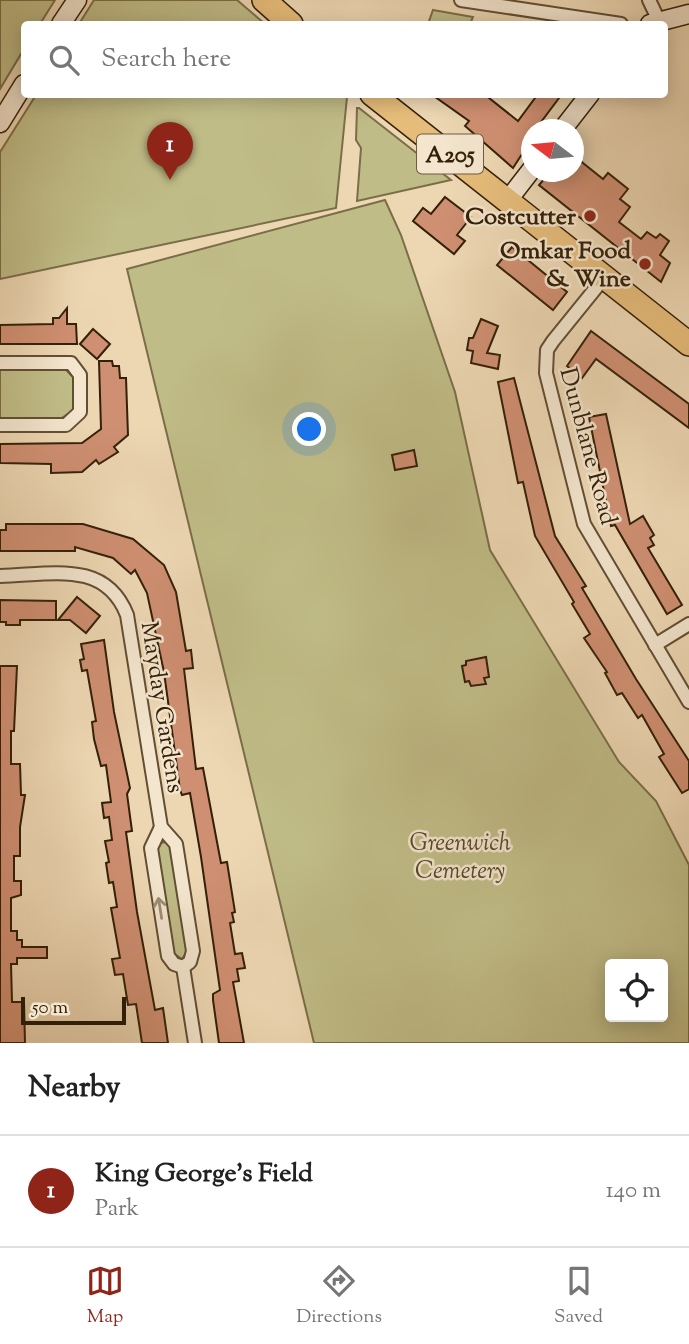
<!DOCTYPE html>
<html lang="en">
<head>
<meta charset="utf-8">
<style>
	:root { --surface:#fff; --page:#f2f2f2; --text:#222; --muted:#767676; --line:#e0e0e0; --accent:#8f2418 }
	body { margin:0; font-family:"Sorts Mill Goudy",serif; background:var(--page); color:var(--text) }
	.controls { position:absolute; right:21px; bottom:21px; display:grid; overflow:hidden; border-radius:7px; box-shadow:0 4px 18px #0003 }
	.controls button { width:63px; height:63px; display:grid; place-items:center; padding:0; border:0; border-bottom:2px solid var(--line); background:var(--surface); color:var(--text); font:35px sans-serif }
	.compass { position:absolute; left:521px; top:119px; width:63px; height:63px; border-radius:50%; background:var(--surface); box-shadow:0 4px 18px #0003; rotate:286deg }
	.scale { position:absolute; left:21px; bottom:18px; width:105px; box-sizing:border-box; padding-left:7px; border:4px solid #342008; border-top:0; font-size:19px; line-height:24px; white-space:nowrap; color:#342008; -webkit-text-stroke:5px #f3e5ce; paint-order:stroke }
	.you { position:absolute; left:310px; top:430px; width:24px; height:24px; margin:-18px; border:5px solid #fff; border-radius:50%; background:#1a73e8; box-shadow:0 0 0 10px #1a73e833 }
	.badge { display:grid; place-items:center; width:46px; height:46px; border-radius:50%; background:var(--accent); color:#fff; font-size:23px; font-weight:700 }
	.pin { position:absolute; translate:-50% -58px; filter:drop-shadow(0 2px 4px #0008) }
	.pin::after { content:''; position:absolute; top:37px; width:24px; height:21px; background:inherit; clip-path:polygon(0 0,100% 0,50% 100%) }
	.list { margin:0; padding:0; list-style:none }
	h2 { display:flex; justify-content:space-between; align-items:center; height:91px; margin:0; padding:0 28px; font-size:30px }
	h2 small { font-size:23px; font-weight:400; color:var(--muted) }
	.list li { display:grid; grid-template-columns:46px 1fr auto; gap:21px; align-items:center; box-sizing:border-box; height:112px; padding:0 28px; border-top:2px solid var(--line) }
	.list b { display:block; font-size:26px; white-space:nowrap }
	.list p { margin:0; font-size:23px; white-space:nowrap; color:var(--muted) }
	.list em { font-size:23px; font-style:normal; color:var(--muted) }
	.icon { flex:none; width:38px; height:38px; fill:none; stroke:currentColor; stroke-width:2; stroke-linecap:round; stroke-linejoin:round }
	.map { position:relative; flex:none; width:689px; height:1043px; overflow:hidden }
	.search { position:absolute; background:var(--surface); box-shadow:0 4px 18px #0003; left:21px; right:21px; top:21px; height:77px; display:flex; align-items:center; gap:18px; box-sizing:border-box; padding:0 24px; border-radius:7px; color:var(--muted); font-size:26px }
	.sheet { height:203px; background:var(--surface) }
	nav { display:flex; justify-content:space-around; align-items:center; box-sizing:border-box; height:98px; border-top:2px solid var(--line); background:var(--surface); font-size:19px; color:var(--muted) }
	nav a { display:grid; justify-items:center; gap:4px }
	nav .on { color:var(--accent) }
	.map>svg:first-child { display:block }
	.green { fill:#c0bc87; stroke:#7a6e48; stroke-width:2; fill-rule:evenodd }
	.building { fill:#cf8f72; stroke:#342008; stroke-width:2 }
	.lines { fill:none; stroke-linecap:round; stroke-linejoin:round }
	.street-casing { stroke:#624e33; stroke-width:16 }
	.secondary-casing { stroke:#342008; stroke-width:21 }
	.highway-casing { stroke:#342008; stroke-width:26 }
	.street { stroke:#f3e5ce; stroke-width:12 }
	.secondary { stroke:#f3e5ce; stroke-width:18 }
	.highway { stroke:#e6bc7a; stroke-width:23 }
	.oneway { stroke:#9d8c75 }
	.poi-dot { fill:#8f2418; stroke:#f3e5ce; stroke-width:2.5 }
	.labels { text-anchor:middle; stroke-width:5; stroke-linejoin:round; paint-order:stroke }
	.shield { fill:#f3e5ce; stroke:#6d5b43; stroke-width:2 }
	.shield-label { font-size:23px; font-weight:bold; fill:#342008 }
	.poi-label { font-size:24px; font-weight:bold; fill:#342008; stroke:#f3e5ce; text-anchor:end }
	.street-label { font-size:24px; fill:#342008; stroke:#f3e5ce }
	.park-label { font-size:24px; font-style:italic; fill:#574728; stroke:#f3e5ce }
</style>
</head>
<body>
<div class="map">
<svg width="689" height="1043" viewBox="0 0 689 1043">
	<rect width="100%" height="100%" fill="#edd7b3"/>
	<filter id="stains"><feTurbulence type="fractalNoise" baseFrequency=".00286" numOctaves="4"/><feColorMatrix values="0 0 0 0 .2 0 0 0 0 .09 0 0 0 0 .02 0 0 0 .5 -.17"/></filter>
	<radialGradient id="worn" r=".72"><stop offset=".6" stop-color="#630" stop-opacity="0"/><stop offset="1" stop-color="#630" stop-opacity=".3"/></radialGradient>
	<g class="green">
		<path d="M 0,0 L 55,0 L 40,24 L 24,24 L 24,49 L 0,89 Z"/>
		<path d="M 94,0 L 237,0 L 265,24 L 79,24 Z"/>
		<path d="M 433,10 L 473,17 L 470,24 L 428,24 Z"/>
		<path d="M 344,95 L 347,97 L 336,208 L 0,279 L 0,152 L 36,95 Z"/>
		<path d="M 357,108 L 359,108 L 451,180 L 357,201 L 361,148 L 356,140 Z"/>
		<path d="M 385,200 L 401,235 L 455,392 L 490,550 L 619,762 L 656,801 L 689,865 L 689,1043 L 314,1043 L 127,269 ZM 610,964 L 663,964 L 663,1017 L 610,1017 Z"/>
		<path d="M 0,368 L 66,370 L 75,379 L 74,410 L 60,419 L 0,419 Z"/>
		<path d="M 167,842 L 170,844 L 188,950 L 182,959 L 173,953 L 157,849 L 160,843 Z"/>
	</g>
	<g class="building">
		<path d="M 431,94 L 484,94 L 518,121 L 538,94 L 562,94 L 535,130 L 531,130 L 531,140 L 513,168 L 465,126 L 469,121 Z"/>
		<path d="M 573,155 L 603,179 L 608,173 L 628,189 L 620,199 L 630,207 L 619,222 L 641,239 L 647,232 L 656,238 L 660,234 L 669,241 L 660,255 L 670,263 L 661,282 L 539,185 L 550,172 L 573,172 Z"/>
		<path d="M 445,197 L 471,217 L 457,235 L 465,241 L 454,254 L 413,221 L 423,208 L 431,214 Z"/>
		<path d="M 512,247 L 567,292 L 553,310 L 497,265 Z"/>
		<path d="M 67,308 L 67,324 L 76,324 L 77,344 L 0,344 L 0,325 L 53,324 L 53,318 L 59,318 Z"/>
		<path d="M 481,319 L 498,326 L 487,353 L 500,355 L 498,369 L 471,363 L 473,351 L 467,350 L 469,338 L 473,338 Z"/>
		<path d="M 93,329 L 110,344 L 97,359 L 80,344 Z"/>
		<path d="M 591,331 L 689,404 L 689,428 L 596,359 L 582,378 L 567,366 Z"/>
		<path d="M 99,361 L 112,361 L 113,366 L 119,366 L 120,378 L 126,378 L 128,435 L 114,447 L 118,452 L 99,464 L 96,460 L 82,472 L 51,473 L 51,464 L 0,463 L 0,444 L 82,443 L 101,429 Z"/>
		<path d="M 514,378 L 555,536 L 586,586 L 582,588 L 636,679 L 689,761 L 689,789 L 682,793 L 659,757 L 664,754 L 642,715 L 638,718 L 622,693 L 617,695 L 605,673 L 607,672 L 584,638 L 590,634 L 572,604 L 574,602 L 535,536 L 523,482 L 518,483 L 498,382 Z"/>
		<path d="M 606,414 L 630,524 L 643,516 L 654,535 L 650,538 L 654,545 L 648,548 L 682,605 L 667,614 L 615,525 L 611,526 L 589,417 Z"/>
		<path d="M 414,450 L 417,466 L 395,470 L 392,455 Z"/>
		<path d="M 6,524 L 83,524 L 133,539 L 164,565 L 176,592 L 186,651 L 191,650 L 193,668 L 184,669 L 196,769 L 203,768 L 221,863 L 227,862 L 235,912 L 232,913 L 234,922 L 230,923 L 235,954 L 242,953 L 245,968 L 237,969 L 239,981 L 233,982 L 244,1043 L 219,1043 L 213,1000 L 213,994 L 220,990 L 201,857 L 190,793 L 182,795 L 180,790 L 164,672 L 147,593 L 135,570 L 131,574 L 113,558 L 75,547 L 75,551 L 0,551 L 0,530 L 6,530 Z"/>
		<path d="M 77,597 L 100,616 L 86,633 L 70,620 L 58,620 Z"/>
		<path d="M 0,600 L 56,601 L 56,620 L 20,620 L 20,625 L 6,625 L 6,622 L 0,622 Z"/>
		<path d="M 104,640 L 114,712 L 130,788 L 127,794 L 132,831 L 126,832 L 137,912 L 155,1010 L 163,1008 L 168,1043 L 142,1043 L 136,1004 L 128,1005 L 123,974 L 115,975 L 112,959 L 120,958 L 111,908 L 117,907 L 113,882 L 109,883 L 106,863 L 109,862 L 105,841 L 112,840 L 109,817 L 104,818 L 102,803 L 111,802 L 106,765 L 101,766 L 94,739 L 92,722 L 96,721 L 87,670 L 82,671 L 80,660 L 84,659 L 81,644 Z"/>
		<path d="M 486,657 L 489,677 L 484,678 L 486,684 L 471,686 L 469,681 L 465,682 L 462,666 L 466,665 L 466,661 Z"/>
		<path d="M 0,666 L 17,666 L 14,731 L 11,731 L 11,764 L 20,764 L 21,795 L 25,795 L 20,827 L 20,856 L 14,856 L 14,881 L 21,881 L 21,895 L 11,898 L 11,931 L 17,931 L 17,940 L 22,940 L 22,947 L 47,947 L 47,958 L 17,958 L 17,964 L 11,964 L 12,1002 L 24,1002 L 25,1043 L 0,1043 Z"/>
	</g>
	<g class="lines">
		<g class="street-casing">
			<g id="street">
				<path d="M 461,0 L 621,24"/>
				<path d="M 649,0 L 659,21"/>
				<path d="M 604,278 L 553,341 L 547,350 L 546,373 L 584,524 L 689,702"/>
				<path d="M 0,363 L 71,363 L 80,375 L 80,412 L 66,425 L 0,425"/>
				<path d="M 0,576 C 50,575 105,559 127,615 L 161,827 L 176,844 L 193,951 L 190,962 L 183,967"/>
				<path d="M 655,645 L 689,624"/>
				<path d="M 161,827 L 151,848 L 168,956 L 174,964 L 183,967"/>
				<path d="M 183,967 L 195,1043"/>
			</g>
		</g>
		<g class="secondary-casing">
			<g id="secondary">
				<path d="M 61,24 L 77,0"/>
				<path d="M 650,24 L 689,14"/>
				<path d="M 0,123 L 24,84"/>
				<path d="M 562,130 L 590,94"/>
				<path d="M 508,200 L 532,169"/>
			</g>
		</g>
		<g class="highway-casing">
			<g id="highway">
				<path d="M 264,0 L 291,24"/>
				<path d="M 372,94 L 689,344"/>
			</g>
		</g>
		<use href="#street" class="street"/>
		<use href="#secondary" class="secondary"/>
		<use href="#highway" class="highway"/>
	</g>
	<defs><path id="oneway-shaft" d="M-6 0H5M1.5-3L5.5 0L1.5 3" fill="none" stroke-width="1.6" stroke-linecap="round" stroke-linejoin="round" transform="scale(1.75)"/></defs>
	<use class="oneway" href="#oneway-shaft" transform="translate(160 908) rotate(-99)"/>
	<g class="poi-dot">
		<circle cx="590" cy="216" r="7"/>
		<circle cx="645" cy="264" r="7"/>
	</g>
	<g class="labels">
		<rect class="shield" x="417" y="134.5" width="66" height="39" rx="5"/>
		<g class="shield-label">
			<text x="450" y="162">A205</text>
		</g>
		<g class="poi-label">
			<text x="576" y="224">Costcutter</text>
			<text x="631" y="258">Omkar Food<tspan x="631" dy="28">&amp; Wine</tspan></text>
		</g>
		<g class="street-label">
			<text transform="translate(589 446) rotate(75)" y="8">Dunblane Road</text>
			<text transform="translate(163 707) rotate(81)" y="8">Mayday Gardens</text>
		</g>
		<g class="park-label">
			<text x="460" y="850">Greenwich<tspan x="460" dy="28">Cemetery</tspan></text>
		</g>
	</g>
	<rect width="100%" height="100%" filter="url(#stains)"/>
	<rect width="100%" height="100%" fill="url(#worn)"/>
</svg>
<div class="controls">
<button><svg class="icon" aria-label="locate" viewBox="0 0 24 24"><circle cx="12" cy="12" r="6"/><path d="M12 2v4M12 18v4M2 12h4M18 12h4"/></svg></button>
</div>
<svg class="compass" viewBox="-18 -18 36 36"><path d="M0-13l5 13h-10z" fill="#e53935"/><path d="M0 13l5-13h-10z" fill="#767676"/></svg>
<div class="scale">50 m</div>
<div class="you"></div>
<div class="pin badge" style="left:170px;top:180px">1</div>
<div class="search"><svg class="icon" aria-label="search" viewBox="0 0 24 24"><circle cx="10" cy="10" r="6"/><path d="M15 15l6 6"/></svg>Search here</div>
</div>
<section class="sheet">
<h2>Nearby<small></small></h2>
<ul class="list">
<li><span class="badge">1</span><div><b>King George's Field</b><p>Park</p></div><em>140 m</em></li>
</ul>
</section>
<nav>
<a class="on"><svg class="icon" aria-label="map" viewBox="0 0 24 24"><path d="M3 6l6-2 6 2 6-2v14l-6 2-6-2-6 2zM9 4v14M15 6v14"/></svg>Map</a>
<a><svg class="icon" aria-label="directions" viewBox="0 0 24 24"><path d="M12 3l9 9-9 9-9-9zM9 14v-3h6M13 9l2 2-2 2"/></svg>Directions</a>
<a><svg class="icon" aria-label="saved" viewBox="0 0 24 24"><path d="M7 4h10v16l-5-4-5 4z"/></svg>Saved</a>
</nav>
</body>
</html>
